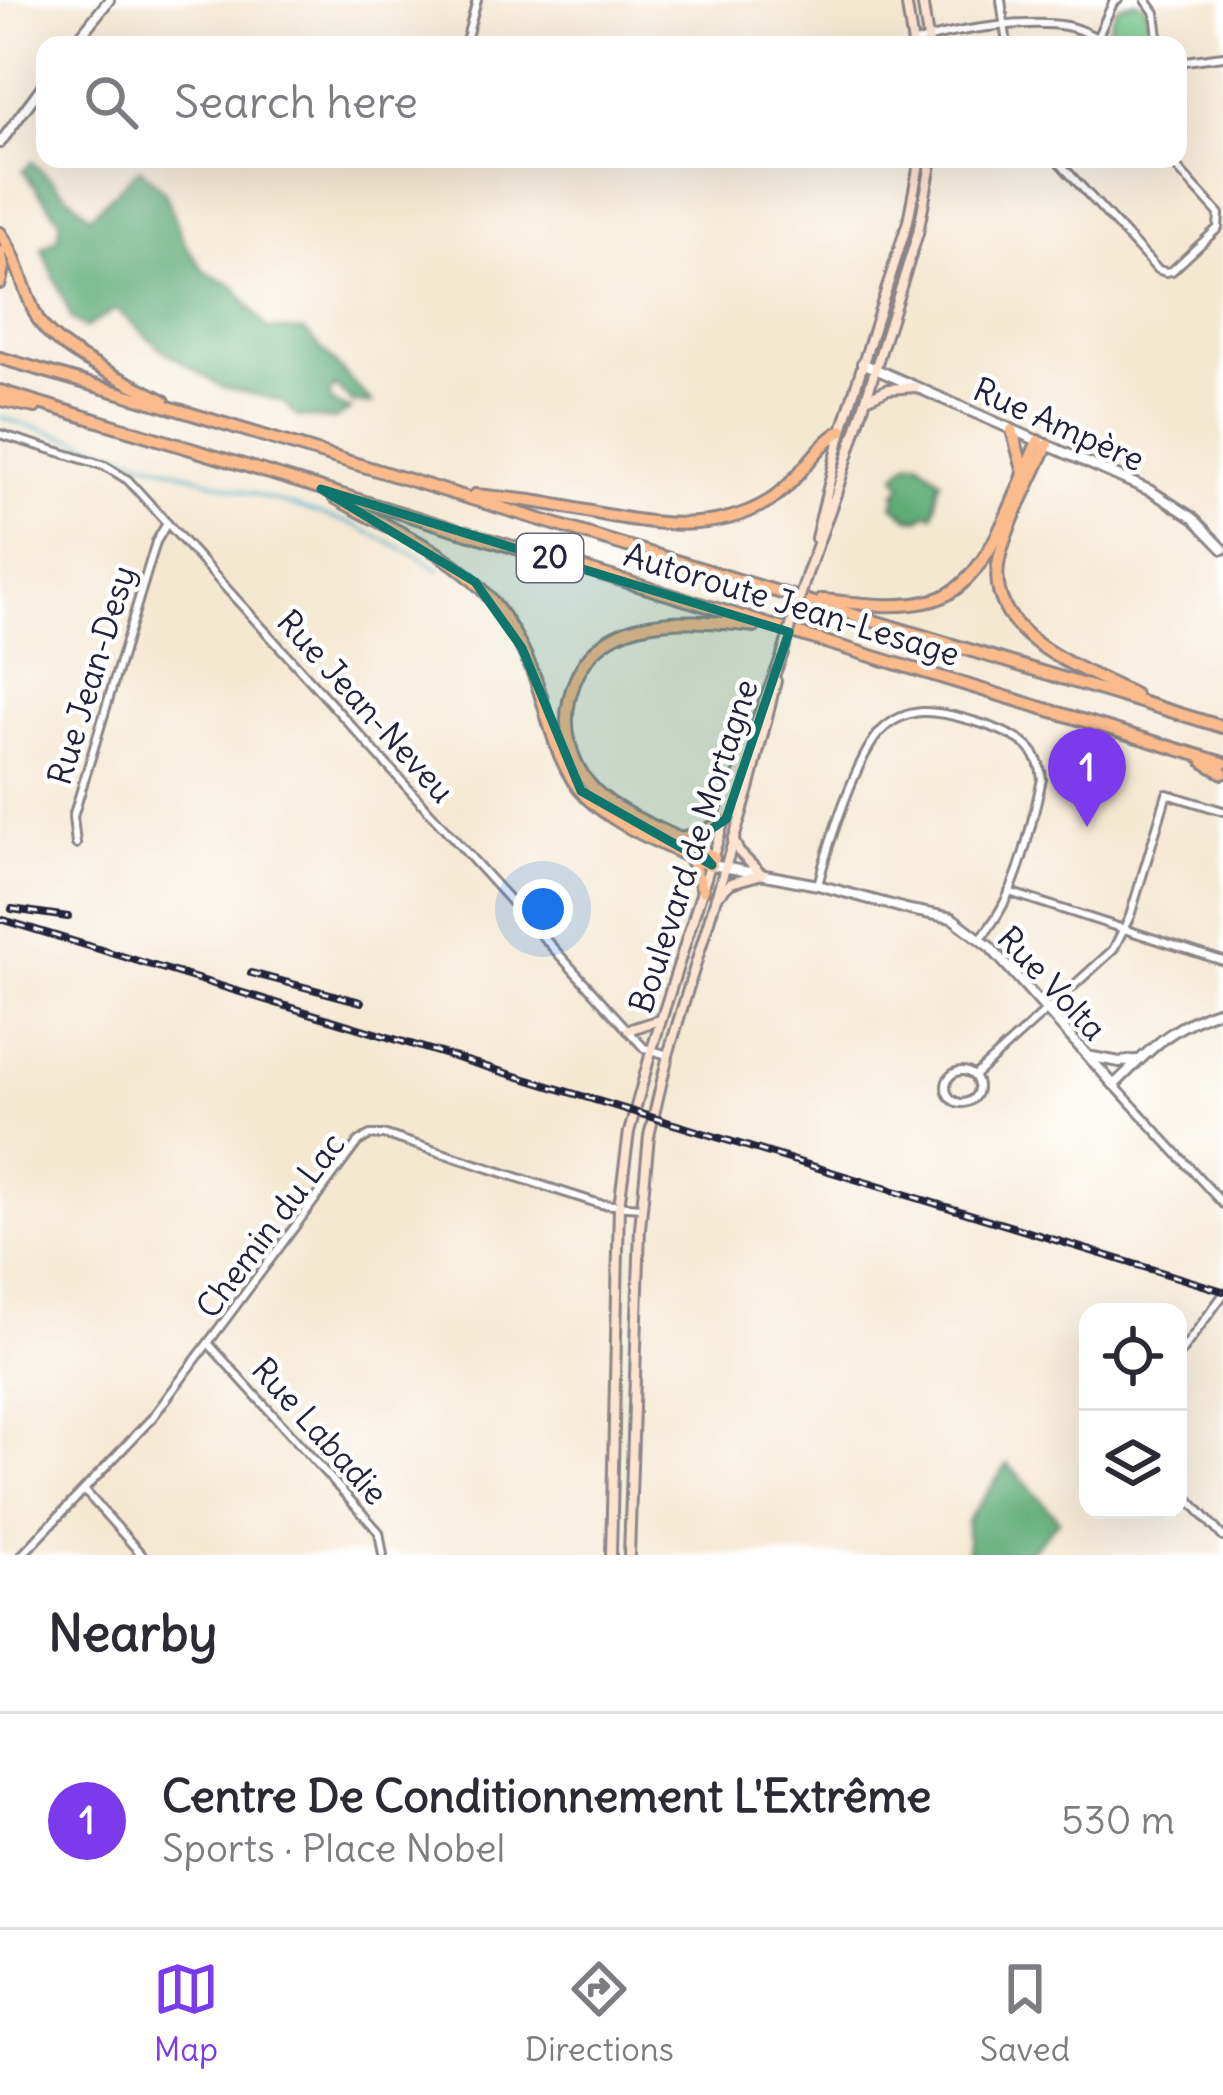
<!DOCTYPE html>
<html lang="en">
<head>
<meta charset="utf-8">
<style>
	:root { --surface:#fff; --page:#f2f2f3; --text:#2b2b33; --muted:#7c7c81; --line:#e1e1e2; --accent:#7c3aed }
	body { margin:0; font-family:Delius,sans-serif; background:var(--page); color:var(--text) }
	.controls { position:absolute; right:36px; bottom:36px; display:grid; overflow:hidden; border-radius:24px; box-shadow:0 12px 48px #0002 }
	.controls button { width:108px; height:108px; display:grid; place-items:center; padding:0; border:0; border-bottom:3px solid var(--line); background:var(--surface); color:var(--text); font:60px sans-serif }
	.you { position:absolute; left:543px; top:909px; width:42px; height:42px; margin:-30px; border:9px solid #fff; border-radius:50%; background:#1a73e8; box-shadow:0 0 0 18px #1a73e833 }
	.badge { display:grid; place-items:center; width:78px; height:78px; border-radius:50%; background:var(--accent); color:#fff; font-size:39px; font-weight:700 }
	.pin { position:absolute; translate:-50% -99px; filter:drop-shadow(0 3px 6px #0008) }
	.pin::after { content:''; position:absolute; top:63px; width:42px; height:36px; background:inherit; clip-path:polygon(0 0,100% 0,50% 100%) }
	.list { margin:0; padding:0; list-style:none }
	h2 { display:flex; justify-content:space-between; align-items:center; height:156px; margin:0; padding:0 48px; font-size:51px }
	h2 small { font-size:39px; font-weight:400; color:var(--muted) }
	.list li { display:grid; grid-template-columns:78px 1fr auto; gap:36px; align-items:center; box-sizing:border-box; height:216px; padding:0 48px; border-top:3px solid var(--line) }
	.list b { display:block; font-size:45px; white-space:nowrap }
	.list p { margin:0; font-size:39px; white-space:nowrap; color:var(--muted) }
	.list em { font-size:39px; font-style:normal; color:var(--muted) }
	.icon { flex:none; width:66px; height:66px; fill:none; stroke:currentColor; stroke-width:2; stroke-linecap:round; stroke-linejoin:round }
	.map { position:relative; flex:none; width:1223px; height:1555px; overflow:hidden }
	.search { position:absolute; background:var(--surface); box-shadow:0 12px 48px #0002; left:36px; right:36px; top:36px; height:132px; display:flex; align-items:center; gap:30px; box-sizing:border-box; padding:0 42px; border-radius:24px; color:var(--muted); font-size:45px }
	.sheet { height:372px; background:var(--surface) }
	nav { display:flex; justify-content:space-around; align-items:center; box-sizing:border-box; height:168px; border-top:3px solid var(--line); background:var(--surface); font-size:33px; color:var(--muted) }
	nav a { display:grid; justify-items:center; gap:6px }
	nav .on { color:var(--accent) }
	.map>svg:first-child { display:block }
	.green { fill:#74c78a; stroke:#4b7462; stroke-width:3 }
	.forest { fill:#5fac76; stroke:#406758; stroke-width:3 }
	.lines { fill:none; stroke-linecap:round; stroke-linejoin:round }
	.stream { stroke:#47aac7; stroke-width:3 }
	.minor-casing { stroke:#8b8586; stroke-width:12 }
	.tertiary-casing { stroke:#8b8586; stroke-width:14 }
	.secondary-casing { stroke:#8b8586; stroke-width:14 }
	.motorway-casing { stroke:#8b8586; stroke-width:16 }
	.minor { stroke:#fff; stroke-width:6 }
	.tertiary { stroke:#fff; stroke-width:8 }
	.secondary { stroke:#fde4d1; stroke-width:8 }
	.motorway { stroke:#fbbb8c; stroke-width:10 }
	.rail-casing { stroke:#22223b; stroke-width:8 }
	.rail { stroke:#fff; stroke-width:3; stroke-dasharray:9; stroke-linecap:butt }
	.secondary-bridge-casing { stroke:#8b8586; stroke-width:14; stroke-linecap:butt }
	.secondary-bridge { stroke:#fde4d1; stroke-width:8 }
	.marked { fill:#0f766e; fill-opacity:0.2; stroke:#0f766e; stroke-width:9; stroke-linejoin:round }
	.labels { text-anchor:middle; stroke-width:9; stroke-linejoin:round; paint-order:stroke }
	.shield { fill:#fff; stroke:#646476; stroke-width:3 }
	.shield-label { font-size:30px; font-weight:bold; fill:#22223b }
	.street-label { font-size:33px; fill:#22223b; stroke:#fff }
</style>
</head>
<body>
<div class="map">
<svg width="1223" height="1555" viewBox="0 0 1223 1555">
	<rect width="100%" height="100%" fill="#fff"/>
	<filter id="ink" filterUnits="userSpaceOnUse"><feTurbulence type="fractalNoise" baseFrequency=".00833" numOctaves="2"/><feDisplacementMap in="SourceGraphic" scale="24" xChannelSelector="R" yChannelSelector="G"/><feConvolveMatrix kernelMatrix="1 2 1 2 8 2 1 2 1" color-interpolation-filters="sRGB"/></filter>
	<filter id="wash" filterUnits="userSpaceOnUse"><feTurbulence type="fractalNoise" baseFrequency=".004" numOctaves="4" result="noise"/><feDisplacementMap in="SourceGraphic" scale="48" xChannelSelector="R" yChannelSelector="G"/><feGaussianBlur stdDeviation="2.7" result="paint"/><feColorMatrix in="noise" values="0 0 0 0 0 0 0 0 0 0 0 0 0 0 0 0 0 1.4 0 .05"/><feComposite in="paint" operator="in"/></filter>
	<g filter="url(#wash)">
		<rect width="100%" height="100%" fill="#f4e8d1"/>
		<path class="green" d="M 1135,1 L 1145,6 L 1150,15 L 1154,45 L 1126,45 L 1111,34 L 1109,26 L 1117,7 Z"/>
		<g class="forest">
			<path d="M 32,162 L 90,216 L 140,168 L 165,192 L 184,242 L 205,272 L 234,286 L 267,329 L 305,331 L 372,403 L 353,403 L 335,386 L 329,394 L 332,403 L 351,410 L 334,420 L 296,416 L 282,401 L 222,387 L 160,348 L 116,309 L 85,328 L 72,319 L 42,248 L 58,238 L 61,221 L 23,171 Z"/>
			<path d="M 919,461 L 941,480 C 934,492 939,503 933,515 L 927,513 L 920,519 L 909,518 L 893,505 L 897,497 L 895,493 L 902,487 L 896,474 L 909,462 Z"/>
			<path d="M 1008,1464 L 1059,1520 L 1027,1555 L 967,1555 L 967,1521 Z"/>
		</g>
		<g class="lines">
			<path class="stream" d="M 0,417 L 352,524 L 418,556 L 439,570"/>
		</g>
	</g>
	<g filter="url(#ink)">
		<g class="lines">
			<g class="minor-casing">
				<g id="minor">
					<path d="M 1001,0 L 1007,45"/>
					<path d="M 1146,0 L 1155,13 L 1159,45"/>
					<path d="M 1097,38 L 1113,3 L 1118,0"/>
					<path d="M 913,44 C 948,30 1028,19 1066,26 C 1081,29 1096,37 1110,45"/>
					<path d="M 465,45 L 477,0"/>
					<path d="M 1178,62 L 1223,56"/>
					<path d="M 1056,159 L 1157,269 L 1165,272 L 1172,271 L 1218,228 L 1219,214 L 1169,159"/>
					<path d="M 0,434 L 105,466 L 128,480 L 644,1048 L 668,1055"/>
					<path d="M 76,844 L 73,817 L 156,542 L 167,523"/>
					<path d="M 818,885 C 827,848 856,757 881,731 C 892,720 907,713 922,712 C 947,711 1009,729 1027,746 C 1037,755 1041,766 1042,779 C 1029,834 1018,896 980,939"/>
					<path d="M 1009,892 L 1223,961"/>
					<circle cx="962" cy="1087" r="16"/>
					<path d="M 974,1076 L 1113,950 L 1130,916 L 1167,794 L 1223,811"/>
					<path d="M 1114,1085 L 1223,1204"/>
					<path d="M 209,1344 L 379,1532 L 383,1555"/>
					<path d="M 1178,1356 L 1223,1295"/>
					<path d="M 1178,1487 L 1223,1537"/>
					<path d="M 84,1490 L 142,1555"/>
					<path d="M 22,1555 L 152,1418 L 358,1142 L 370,1135 L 386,1135 L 600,1204 L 641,1207"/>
				</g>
			</g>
			<g class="tertiary-casing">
				<g id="tertiary">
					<path d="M 73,45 L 109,0"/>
					<path d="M 0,143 L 45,82"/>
					<path d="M 862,363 L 1151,491 L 1193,518 L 1223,549"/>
					<path d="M 712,865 L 818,885 L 910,910 L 952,918 L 990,947 L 1114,1085 C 1153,1047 1170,1026 1223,1009"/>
					<path d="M 1092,1057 L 1120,1062 L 1136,1060"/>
				</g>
			</g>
			<g class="secondary-casing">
				<g id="secondary">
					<path d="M 906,0 L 913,45"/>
					<path d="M 922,0 L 929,45"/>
					<path d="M 866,399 L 888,389 L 915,387"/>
					<path d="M 816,538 L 842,430 L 908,221 L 920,159"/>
					<path d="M 807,574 L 836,494 L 918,233 L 932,159"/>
					<path d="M 733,839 L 739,852 L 760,873"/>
					<path d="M 716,897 L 731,883 L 762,874"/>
					<path d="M 628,1030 L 660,1020"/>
					<path d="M 611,1555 L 619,1206 L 629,1132 L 651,1052 L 754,726 L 782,656"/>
					<path d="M 629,1555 L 640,1228 L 649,1136 L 668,1055 L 750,786 L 776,681"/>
				</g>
			</g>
			<g class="motorway-casing">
				<g id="motorway">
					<path d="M 0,233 C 19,259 23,292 38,319 C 57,353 129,381 164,401"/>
					<path d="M 0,252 L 3,267 L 0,283"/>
					<path d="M 0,358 L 182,411 L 1223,727"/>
					<path d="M 0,391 L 1223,763"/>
					<path d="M 0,400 L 35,407"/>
					<path d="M 1012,430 L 1024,473"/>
					<path d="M 1047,445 C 1033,477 1006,527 999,559 C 983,637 1081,667 1135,695"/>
					<path d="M 475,495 C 493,497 512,498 531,501 C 610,512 695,546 769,501 C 799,482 813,448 842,430"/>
					<path d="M 334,497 C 387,529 449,549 489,597 C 509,622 524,649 535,678 C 549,717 556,766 586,797 C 616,826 662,843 699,862 L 712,865"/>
					<path d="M 822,600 C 859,603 898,610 934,600 C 990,584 1015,490 1038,441"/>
					<path d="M 1204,762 L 1223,773"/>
					<path d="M 680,838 L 704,832 L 726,819"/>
					<path d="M 690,857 L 703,890"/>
					<path d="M 714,858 C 676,831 614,817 587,781 C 570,758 563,728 569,701 C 589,608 683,619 755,626"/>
				</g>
			</g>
			<use href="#minor" class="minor"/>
			<use href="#tertiary" class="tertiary"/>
			<use href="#secondary" class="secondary"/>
			<use href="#motorway" class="motorway"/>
			<g class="rail-casing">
				<g id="rail">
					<path d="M 12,909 L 68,917"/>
					<path d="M 0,919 L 1223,1291"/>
					<path d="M 251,973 L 361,1002"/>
				</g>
			</g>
			<use href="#rail" class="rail"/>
			<g class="secondary-bridge-casing">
				<path id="secondary-bridge" d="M 782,656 L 807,574"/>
			</g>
			<use href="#secondary-bridge" class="secondary-bridge"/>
		</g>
	</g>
	<path class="marked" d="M 321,489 L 789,632 L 726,819 L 692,842 L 712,865 L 581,791 L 522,648 L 475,582 Z"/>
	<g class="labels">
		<rect class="shield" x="517" y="534" width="66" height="48" rx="9"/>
		<g class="shield-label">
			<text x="550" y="568">20</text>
		</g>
		<g class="street-label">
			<text transform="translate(1059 424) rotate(24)" y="12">Rue Ampère</text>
			<text transform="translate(792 604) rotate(17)" y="12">Autoroute Jean-Lesage</text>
			<text transform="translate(91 675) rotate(-73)" y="12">Rue Jean-Desy</text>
			<text transform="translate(366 706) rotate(48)" y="12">Rue Jean-Neveu</text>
			<text transform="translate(693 846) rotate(-72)" y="12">Boulevard de Mortagne</text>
			<text transform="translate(1052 983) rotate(47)" y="12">Rue Volta</text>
			<text transform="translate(270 1225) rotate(-53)" y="12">Chemin du Lac</text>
			<text transform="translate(320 1431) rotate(48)" y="12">Rue Labadie</text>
		</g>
	</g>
</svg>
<div class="controls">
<button><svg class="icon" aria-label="locate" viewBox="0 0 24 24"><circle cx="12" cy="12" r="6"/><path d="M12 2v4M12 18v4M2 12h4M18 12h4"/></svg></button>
<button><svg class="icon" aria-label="layers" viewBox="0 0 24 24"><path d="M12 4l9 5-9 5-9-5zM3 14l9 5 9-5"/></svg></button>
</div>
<div class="you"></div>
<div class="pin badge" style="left:1087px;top:827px">1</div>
<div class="search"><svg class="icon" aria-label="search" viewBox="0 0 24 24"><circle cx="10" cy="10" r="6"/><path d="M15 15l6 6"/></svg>Search here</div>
</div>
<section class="sheet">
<h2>Nearby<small></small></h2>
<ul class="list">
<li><span class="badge">1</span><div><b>Centre De Conditionnement L'Extrême</b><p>Sports · Place Nobel</p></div><em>530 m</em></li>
</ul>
</section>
<nav>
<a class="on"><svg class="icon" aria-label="map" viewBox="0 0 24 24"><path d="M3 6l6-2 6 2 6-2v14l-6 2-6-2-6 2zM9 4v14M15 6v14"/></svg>Map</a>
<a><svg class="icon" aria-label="directions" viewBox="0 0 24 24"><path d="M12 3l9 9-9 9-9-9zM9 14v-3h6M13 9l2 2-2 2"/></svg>Directions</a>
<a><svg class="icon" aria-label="saved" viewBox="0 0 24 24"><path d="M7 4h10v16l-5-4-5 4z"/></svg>Saved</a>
</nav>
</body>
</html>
